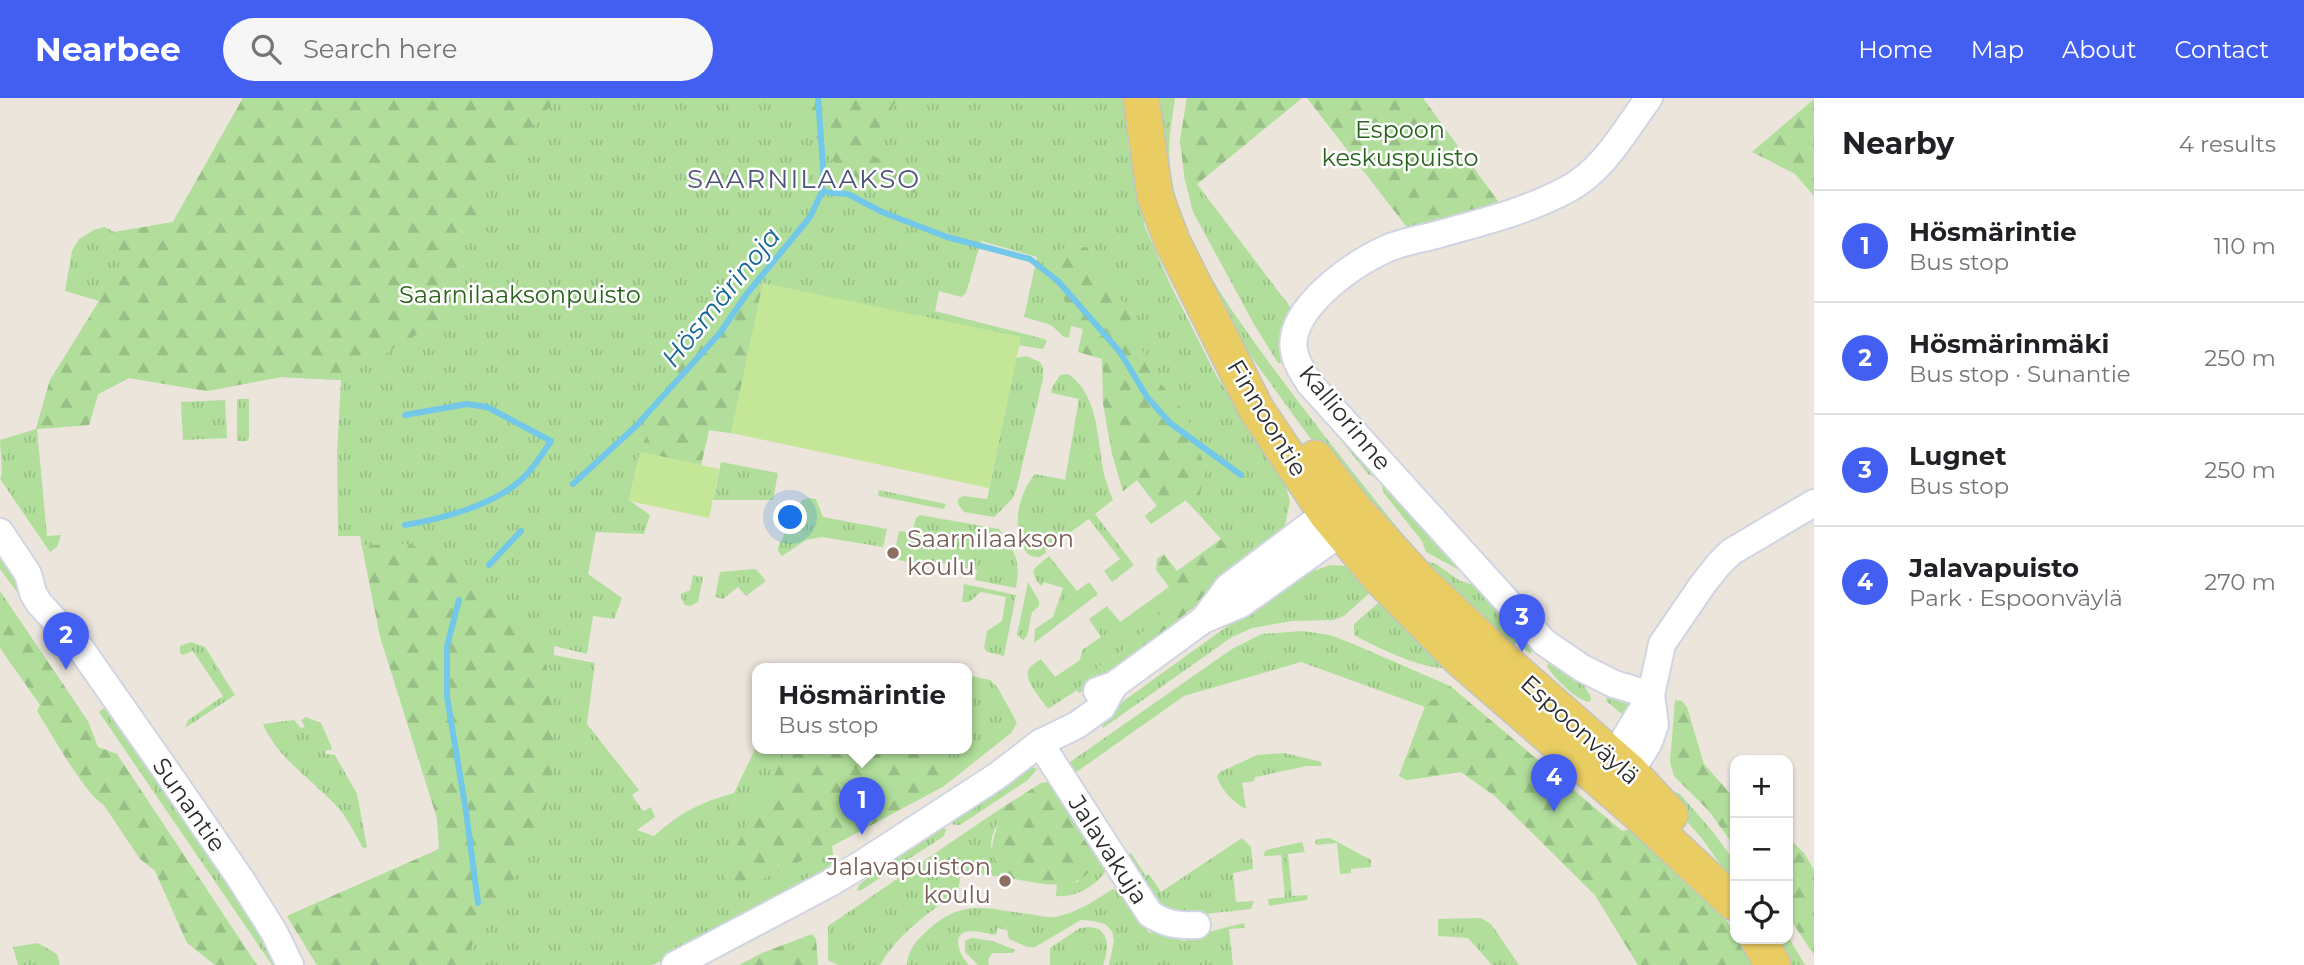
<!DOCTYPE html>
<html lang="en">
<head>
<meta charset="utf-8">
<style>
	:root { --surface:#fff; --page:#f6f6f6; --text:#202124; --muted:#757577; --line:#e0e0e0; --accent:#435ff1 }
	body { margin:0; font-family:Montserrat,sans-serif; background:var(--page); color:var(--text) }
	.controls { position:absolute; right:21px; bottom:21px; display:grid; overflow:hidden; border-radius:14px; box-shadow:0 2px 5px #0004 }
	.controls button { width:63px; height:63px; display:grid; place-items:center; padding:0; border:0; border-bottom:2px solid var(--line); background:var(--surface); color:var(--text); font:35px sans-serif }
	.you { position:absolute; left:791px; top:420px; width:24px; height:24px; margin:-18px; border:5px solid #fff; border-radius:50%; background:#1a73e8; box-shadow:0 0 0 10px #1a73e833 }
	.badge { display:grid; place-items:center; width:46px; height:46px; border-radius:50%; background:var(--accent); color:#fff; font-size:23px; font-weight:700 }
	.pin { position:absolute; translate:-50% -58px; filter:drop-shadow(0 2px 4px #0008) }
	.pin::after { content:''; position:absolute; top:37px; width:24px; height:21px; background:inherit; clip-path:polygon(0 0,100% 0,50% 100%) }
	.popup { position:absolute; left:752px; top:565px; width:220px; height:91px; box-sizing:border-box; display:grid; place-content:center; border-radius:14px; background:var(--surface); filter:drop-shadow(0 2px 5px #0005); font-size:23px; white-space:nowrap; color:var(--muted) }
	.popup b { font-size:26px; color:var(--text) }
	.popup::after { content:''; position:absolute; left:50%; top:100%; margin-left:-14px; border:14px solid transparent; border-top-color:var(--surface) }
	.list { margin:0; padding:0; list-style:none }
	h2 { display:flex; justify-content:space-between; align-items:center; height:91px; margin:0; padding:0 28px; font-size:30px }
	h2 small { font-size:23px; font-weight:400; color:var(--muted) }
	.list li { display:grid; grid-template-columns:46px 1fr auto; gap:21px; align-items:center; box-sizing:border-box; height:112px; padding:0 28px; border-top:2px solid var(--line) }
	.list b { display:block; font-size:26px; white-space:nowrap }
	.list p { margin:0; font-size:23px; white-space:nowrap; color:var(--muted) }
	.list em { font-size:23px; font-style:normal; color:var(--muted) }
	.icon { flex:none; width:38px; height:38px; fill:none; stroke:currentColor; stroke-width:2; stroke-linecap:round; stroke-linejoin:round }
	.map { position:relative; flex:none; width:1814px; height:867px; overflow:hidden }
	header { display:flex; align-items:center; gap:42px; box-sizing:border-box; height:98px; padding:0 35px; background:var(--accent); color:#fff }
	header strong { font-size:33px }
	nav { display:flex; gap:38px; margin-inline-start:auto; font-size:24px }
	.search { width:490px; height:63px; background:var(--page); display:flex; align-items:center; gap:18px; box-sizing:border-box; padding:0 24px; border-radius:38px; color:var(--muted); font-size:26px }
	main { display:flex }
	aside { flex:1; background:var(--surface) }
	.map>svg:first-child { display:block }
	.grass { fill:url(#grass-tufts) }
	.forest { fill:url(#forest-firs) }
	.pitch { fill:#c3e697 }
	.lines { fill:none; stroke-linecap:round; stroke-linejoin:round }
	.stream { stroke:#73c7e9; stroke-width:6 }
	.minor-casing { stroke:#d1d4e2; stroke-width:30 }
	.major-casing { stroke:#c3c3c3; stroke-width:38 }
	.minor { stroke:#fff; stroke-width:26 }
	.major { stroke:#eacd62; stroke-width:35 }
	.education-dot { fill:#8d6e63; stroke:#fff; stroke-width:2.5 }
	.labels { text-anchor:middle; stroke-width:5; stroke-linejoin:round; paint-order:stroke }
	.park-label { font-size:24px; fill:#2a631d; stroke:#fff }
	.street-label { font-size:24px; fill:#2a2a2a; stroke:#fff }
	.education-label { font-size:24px; fill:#785e54; stroke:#fff; text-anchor:start }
	.neighbourhood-label { font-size:26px; letter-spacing:2px; fill:#4c5378; stroke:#fff }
	.water-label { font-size:26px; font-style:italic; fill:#136594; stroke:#fff }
</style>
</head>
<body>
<header>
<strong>Nearbee</strong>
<div class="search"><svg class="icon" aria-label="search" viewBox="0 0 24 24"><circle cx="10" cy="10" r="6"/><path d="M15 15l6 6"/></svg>Search here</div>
<nav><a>Home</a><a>Map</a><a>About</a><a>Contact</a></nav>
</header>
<main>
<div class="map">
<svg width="1814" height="867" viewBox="0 0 1814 867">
	<defs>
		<pattern id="grass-tufts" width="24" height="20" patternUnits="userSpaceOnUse" patternTransform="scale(1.75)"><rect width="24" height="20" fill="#b1df9b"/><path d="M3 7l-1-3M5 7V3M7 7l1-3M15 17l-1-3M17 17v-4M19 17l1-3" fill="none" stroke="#98c086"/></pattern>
		<pattern id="forest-firs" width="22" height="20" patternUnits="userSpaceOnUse" patternTransform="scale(1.75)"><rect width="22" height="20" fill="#b1df9b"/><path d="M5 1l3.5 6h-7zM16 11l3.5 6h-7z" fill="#98c086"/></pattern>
	</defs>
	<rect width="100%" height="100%" fill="#ebe5dc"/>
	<g class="grass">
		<path d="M 243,0 L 1124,0 L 1128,45 L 1145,129 L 1171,188 L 1216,277 L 1264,354 L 1284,382 L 1290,403 L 1283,437 L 1243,470 L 1221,441 L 1186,402 L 1151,426 L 1145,418 L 1157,408 L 1137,382 L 1123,393 L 1112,355 L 1103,305 L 1102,261 L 1078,254 L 1083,231 L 1071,228 L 1069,240 L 1064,239 L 1051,227 L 1024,219 L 1037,159 L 981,143 L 966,195 L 961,199 L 939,193 L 935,213 L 1044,241 L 1047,243 L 1043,251 L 1011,246 L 920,219 L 763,186 L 731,335 L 709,332 L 701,367 L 640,354 L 629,402 L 650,417 L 644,436 L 596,434 L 588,476 L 622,500 L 614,521 L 593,518 L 587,556 L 554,548 L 554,557 L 595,565 L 587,626 L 639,692 L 632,697 L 643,713 L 651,709 L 655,719 L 637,732 L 654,738 C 681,714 699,705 734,695 L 757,647 L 757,651 L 967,651 L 967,577 L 990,582 L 998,590 L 1017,625 L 1011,635 L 944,688 L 832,748 L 834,764 L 816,778 L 708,841 L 652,867 L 317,867 L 287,818 L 440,751 L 437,720 L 380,538 L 360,438 L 338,438 L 337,354 L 341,282 L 281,279 L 207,293 L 129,280 L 98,296 L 89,327 L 37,331 L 47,438 L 61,437 L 57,449 L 50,454 L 0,381 L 2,375 L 0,342 L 36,331 L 50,282 L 99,203 L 65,193 L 72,153 L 79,141 L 94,132 L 104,129 L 115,134 L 173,124 Z"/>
		<path d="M 1155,0 L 1175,0 C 1172,23 1167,46 1170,69 C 1179,142 1226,205 1268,263 C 1311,322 1357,379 1403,437 L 1394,445 L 1382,433 L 1302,329 L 1242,246 L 1177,122 Z"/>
		<path d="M 1187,0 L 1302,0 L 1197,86 L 1294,214 L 1283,265 L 1278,265 L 1255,228 L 1193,114 L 1185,82 L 1180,43 Z"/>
		<path d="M 1026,258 L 1040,264 L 1043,270 L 1043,281 L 1017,389 L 1013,400 L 994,419 L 964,414 L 958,406 L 958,401 L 963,398 L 987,401 L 1016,260 Z"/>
		<path d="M 1068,276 C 1099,296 1097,343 1104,376 C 1106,385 1110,393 1113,402 L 1095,416 L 1134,467 L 1112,484 L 1104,473 L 1120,461 L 1089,421 L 1045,452 L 1046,454 L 1040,459 C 1028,460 1025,454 1021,444 C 1013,420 1020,395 1035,376 L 1065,382 L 1079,301 L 1052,295 L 1051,291 L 1060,277 Z"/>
		<path d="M 1300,292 L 1378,380 L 1368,376 Z"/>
		<path d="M 237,301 L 249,301 L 249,340 L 247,343 L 237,343 Z"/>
		<path d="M 225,302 L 227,340 L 183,342 L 181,304 Z"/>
		<path d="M 721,364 L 778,375 L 773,402 L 713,402 Z"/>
		<path d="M 1385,383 L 1467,476 L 1426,454 L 1422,443 L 1383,394 L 1382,389 Z"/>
		<path d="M 879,392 L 946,406 L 944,411 L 878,398 Z"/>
		<path d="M 809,400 L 816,401 L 823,419 L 887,431 L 883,449 L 822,439 L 806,442 L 782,458 L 778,453 L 778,449 L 802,402 Z"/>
		<path d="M 920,417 L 999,431 L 1008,442 L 1016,460 L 1018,475 L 1016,490 L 975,482 L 977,472 L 932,464 L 931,468 L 893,461 L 899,433 L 912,435 L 916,420 Z"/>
		<path d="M 0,456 L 15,477 L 26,506 L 0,471 Z"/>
		<path d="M 1049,458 L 1077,493 L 1089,484 L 1098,496 L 1034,545 L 1035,531 L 1053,519 L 1063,490 L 1044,484 L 1042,488 C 1037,485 1032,476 1034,471 Z"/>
		<path d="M 1426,463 L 1436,466 L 1460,483 L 1482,489 L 1533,551 L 1530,556 L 1517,544 L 1511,549 L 1421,465 Z"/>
		<path d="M 1330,467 L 1348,468 L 1375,490 L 1344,518 L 1333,522 L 1292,523 L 1252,530 L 1232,539 L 1103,630 L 1097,622 L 1276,493 L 1308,475 Z"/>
		<path d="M 753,471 L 757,472 L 766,483 L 746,498 L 738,489 L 723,501 L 715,499 L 720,474 Z"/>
		<path d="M 693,477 L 703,479 L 698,504 L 690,508 L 685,507 L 681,500 L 681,496 L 690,492 Z"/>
		<path d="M 1028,484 L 1039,503 L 1039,508 L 1032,514 L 1027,538 L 1023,542 L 1017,537 Z"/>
		<path d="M 964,486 L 1016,497 L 1004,558 L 987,554 L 984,550 L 987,533 L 1002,523 L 1006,499 L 981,494 L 969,504 L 962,504 Z"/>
		<path d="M 1169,489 L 1170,498 L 1168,508 L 1138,539 L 1120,555 L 1109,559 L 1077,592 L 1048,611 C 1042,602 1025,584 1028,573 C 1029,568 1037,564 1041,561 L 1055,579 L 1080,562 L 1082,552 L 1101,539 L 1089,521 L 1107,508 L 1120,524 Z"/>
		<path d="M 1384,500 L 1445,570 C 1421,571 1376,549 1354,537 L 1354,526 Z"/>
		<path d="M 1302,533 L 1330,537 L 1351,545 L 1450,588 L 1622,733 L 1639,730 L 1735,835 L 1735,841 L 1739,841 L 1638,867 L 1595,797 L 1495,698 L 1461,674 L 1407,682 L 1399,678 L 1425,609 L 1301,564 L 1184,598 L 1075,675 L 1070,664 L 1232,551 L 1262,536 Z"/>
		<path d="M 191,544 L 205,549 L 235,597 L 185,630 L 188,622 L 223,598 L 193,553 L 183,557 L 180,555 L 180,548 Z"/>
		<path d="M 1552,563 C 1570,574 1583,581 1591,600 L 1590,604 C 1575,602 1556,581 1547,569 L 1548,566 Z"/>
		<path d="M 1608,595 L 1626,601 L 1631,606 L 1627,620 L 1606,603 Z"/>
		<path d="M 104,610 L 115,620 L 263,836 L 276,867 L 272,867 L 99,614 Z"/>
		<path d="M 306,619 L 321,625 L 332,650 L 331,652 L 326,652 L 325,656 L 335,657 L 357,696 L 367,749 L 363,750 C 356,738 349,723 340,712 C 315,683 278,662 263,626 L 294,622 L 301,630 L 305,629 L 301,622 Z"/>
		<path d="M 1284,655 L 1322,664 L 1321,668 L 1307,668 L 1255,679 L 1254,683 L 1242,685 L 1246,711 C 1234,705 1220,691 1217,678 L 1220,674 L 1257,657 Z"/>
		<path d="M 1033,669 L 1037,671 L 1028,682 L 960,727 L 954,727 L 952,725 L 955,720 Z"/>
		<path d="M 1673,693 L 1680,696 L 1713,734 L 1735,764 L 1735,787 L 1703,742 L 1665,698 Z"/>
		<path d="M 997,713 L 1001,713 C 999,724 991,737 991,746 C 992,756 997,771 1003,779 L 961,774 L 958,794 C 928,815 899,835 880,867 L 838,867 L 828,862 L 828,828 Z"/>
		<path d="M 943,728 L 946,732 L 944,738 L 860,793 L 857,792 L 859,787 L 883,767 Z"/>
		<path d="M 1242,740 L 1251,749 L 1253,771 L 1233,775 L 1236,804 L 1254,803 L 1251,811 L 1178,819 L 1169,817 L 1141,785 L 1143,780 L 1128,757 L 1131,755 L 1146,778 L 1149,776 L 1161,794 Z"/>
		<path d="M 1330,740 L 1371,762 L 1371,769 L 1351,771 L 1351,775 L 1340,776 L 1337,745 L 1316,747 L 1315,744 L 1317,741 Z"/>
		<path d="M 1302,744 L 1305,754 L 1288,756 L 1292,798 L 1308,797 L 1307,802 L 1269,808 L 1268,801 L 1285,799 L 1281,757 L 1264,758 L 1264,756 L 1266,752 Z"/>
		<path d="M 1097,753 L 1107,771 C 1097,788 1075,800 1056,798 L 1057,786 L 1078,784 Z"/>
		<path d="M 1113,791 L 1122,794 L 1149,835 L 1155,833 L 1166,838 L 1184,843 L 1212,833 L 1244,825 L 1245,830 L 1229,831 L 1233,867 L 1109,867 L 1114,843 L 1112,833 L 1105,826 L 1094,823 L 1081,822 L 1035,849 L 1027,849 L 1009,841 L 1007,832 L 998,830 L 995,837 C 988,836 980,833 972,833 C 949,834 959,856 969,867 L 907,867 C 907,852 918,841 928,832 C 963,800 986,811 1029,816 C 1037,817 1047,820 1055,819 C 1077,815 1095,802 1113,791 Z"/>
		<path d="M 1481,820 L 1491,826 L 1519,867 L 1492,867 L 1468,840 L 1438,838 L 1438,821 Z"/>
		<path d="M 1089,829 L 1099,831 C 1110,841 1108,853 1103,867 L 1050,867 L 1050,850 L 1080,830 Z"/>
		<path d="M 1788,838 L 1805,867 L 1790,867 L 1774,841 L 1788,841 Z"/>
		<path d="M 971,840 L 993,843 L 1015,852 L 1013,855 L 992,855 L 988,862 L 989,867 L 978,867 L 965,854 L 965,843 Z"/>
		<path d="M 38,845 L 57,856 L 60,867 L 18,867 L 13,849 Z"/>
	</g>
	<g class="forest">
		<path d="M 243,0 L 558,0 L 494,71 L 436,225 L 341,282 L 281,279 L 207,293 L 129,280 L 98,296 L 89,327 L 36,331 L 50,282 L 88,224 L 121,163 L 115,134 L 173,124 Z"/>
		<path d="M 788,0 L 898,0 L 877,35 L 870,56 L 918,82 L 929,97 L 867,87 L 835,65 Z"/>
		<path d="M 1187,0 L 1302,0 L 1197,86 L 1185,82 L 1180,43 Z"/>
		<path d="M 1307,0 L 1423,0 L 1503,110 L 1409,132 Z"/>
		<path d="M 1814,1 L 1814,98 L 1795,76 L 1752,54 Z"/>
		<path d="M 1087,149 L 1132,219 L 1148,270 L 1186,316 L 1206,372 L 1196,413 L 1185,402 L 1151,426 L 1145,418 L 1157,408 L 1137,382 L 1123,393 L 1112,355 L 1103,305 L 1103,261 L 1078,254 L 1083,231 L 1054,187 L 1062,151 Z"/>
		<path d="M 763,185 L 731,335 L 709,332 L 701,367 L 640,354 L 679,257 L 740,192 Z"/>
		<path d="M 1221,441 L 1243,470 L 1096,587 L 1079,595 L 1077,592 L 1109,559 L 1120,555 L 1138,539 L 1168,508 L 1170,498 L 1169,489 L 1156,472 L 1157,461 L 1164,456 L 1177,473 Z"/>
		<path d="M 410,446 C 459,469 515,505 545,551 L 554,645 L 552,680 L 544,719 L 530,752 L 460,867 L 317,867 L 287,818 L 439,751 L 437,720 L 380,538 L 362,447 Z"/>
		<path d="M 0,493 L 88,623 L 98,649 L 117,656 L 257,867 L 215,867 L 187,845 L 155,773 L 140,761 L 103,706 C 87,699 49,632 37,613 L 40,607 L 0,550 Z"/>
		<path d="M 1450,588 L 1622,733 L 1639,730 L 1707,794 L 1735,835 L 1735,841 L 1739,841 L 1758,867 L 1638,867 L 1595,797 L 1495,698 L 1461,674 L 1407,682 L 1399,678 L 1425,609 Z"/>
		<path d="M 1675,602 L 1682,603 L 1687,609 L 1704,666 L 1735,701 L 1735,749 L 1708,712 L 1674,678 L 1670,664 Z"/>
		<path d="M 788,651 L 943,651 L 944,688 L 832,748 L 734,795 L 722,775 Z"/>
		<path d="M 1047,684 L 1054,688 L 1097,753 C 1095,760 1093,769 1089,774 C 1070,797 1028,782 1003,779 C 983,752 996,741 1000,714 L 997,713 L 1041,685 Z"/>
		<path d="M 1788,739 L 1804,755 L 1814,772 L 1814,857 L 1788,818 Z"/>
		<path d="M 812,836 L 816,841 L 818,867 L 739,867 L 762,855 Z"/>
	</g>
	<g class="pitch">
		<path d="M 763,185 L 1021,239 L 989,390 L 731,335 Z"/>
		<path d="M 640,354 L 719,371 L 709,420 L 629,403 Z"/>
	</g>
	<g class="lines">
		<g class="stream">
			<path d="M 822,94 L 848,96 L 882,114 L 947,139 L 1030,161 L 1058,183 L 1120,254 L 1147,299 L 1170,325 L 1241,377"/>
			<path d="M 573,386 L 636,328 L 720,235 L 746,197 L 810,119 L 822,94 L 823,68 L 818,0"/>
			<path d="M 405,427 C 442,421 499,406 525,378 C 535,368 543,355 551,343 L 487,309 L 467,306 L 405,317"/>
			<path d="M 489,467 L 521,433"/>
			<path d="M 459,502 L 447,548 L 447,599 L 466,713 L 478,805"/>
		</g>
		<g class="minor-casing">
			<g id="minor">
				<path d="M 1649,0 C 1625,32 1604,72 1568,91 C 1526,114 1478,125 1432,138 C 1418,141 1404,144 1391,149 C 1357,162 1286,211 1294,253 C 1296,265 1303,275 1310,286 L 1544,544 L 1582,570 L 1614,586 L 1651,597"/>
				<path d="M 0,434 L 28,476 L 33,495 L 39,505 L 81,551 L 172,681 L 240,780 L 274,834 L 290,867"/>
				<path d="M 1204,521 L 1228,489 L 1326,415 L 1342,413"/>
				<path d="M 1097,593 L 1114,587 L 1203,522 L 1241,506 L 1341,435 L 1350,417"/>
				<path d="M 1040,645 L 1150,816 C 1166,826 1178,828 1197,827"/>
				<path d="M 1608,675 L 1613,660 L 1651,597"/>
				<path d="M 1616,681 L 1630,674 L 1648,646 L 1655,627 L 1651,597 L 1662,546 L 1703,486 L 1719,466 L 1731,454 L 1814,405"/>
				<path d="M 675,867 L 830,785 L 860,767 L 997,678 L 1040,645 L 1077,627 L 1102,609 L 1114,587"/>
			</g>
		</g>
		<g class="major-casing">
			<g id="major">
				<path d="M 1141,0 L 1155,98 L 1172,143 L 1256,311 L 1326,415 L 1379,479 L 1459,560 L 1639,716 L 1733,804"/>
				<path d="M 1315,360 L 1354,411 L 1421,484 L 1504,563 L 1630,674 L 1670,717"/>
				<path d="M 1758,841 L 1773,867"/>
			</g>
		</g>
		<use href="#minor" class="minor"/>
		<use href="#major" class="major"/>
	</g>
	<g class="education-dot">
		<circle cx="893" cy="455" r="7"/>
		<circle cx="1005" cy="783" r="7"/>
	</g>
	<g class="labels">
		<g class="park-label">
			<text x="1400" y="40">Espoon<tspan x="1400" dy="28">keskuspuisto</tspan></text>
			<text x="520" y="205">Saarnilaaksonpuisto</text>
		</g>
		<g class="street-label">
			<text transform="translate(1267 320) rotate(59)" y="8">Finnoontie</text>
			<text transform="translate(1345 320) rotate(50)" y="8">Kalliorinne</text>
			<text transform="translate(1580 632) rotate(42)" y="8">Espoonväylä</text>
			<text transform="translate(189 707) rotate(55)" y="8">Sunantie</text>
			<text transform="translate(1108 752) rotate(57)" y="8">Jalavakuja</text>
		</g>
		<g class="education-label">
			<text x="907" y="449">Saarnilaakson<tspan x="907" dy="28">koulu</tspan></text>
			<text x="991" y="777" text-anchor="end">Jalavapuiston<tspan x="991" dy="28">koulu</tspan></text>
		</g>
		<g class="neighbourhood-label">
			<text x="804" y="90">SAARNILAAKSO</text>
		</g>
		<g class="water-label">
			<text transform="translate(721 199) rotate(-51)" y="9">Hösmärinoja</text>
		</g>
	</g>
</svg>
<div class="controls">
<button>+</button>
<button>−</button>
<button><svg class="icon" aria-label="locate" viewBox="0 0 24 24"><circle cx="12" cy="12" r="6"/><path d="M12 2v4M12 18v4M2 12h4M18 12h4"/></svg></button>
</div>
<div class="you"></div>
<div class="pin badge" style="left:862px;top:737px">1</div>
<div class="popup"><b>Hösmärintie</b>Bus stop</div>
<div class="pin badge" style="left:66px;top:572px">2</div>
<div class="pin badge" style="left:1522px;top:554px">3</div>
<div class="pin badge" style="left:1554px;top:714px">4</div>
</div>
<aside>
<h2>Nearby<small>4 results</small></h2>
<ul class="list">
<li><span class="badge">1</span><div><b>Hösmärintie</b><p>Bus stop</p></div><em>110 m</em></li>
<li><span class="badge">2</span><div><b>Hösmärinmäki</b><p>Bus stop · Sunantie</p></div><em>250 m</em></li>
<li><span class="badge">3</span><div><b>Lugnet</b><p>Bus stop</p></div><em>250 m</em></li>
<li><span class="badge">4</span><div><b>Jalavapuisto</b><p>Park · Espoonväylä</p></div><em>270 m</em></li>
</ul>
</aside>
</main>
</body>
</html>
